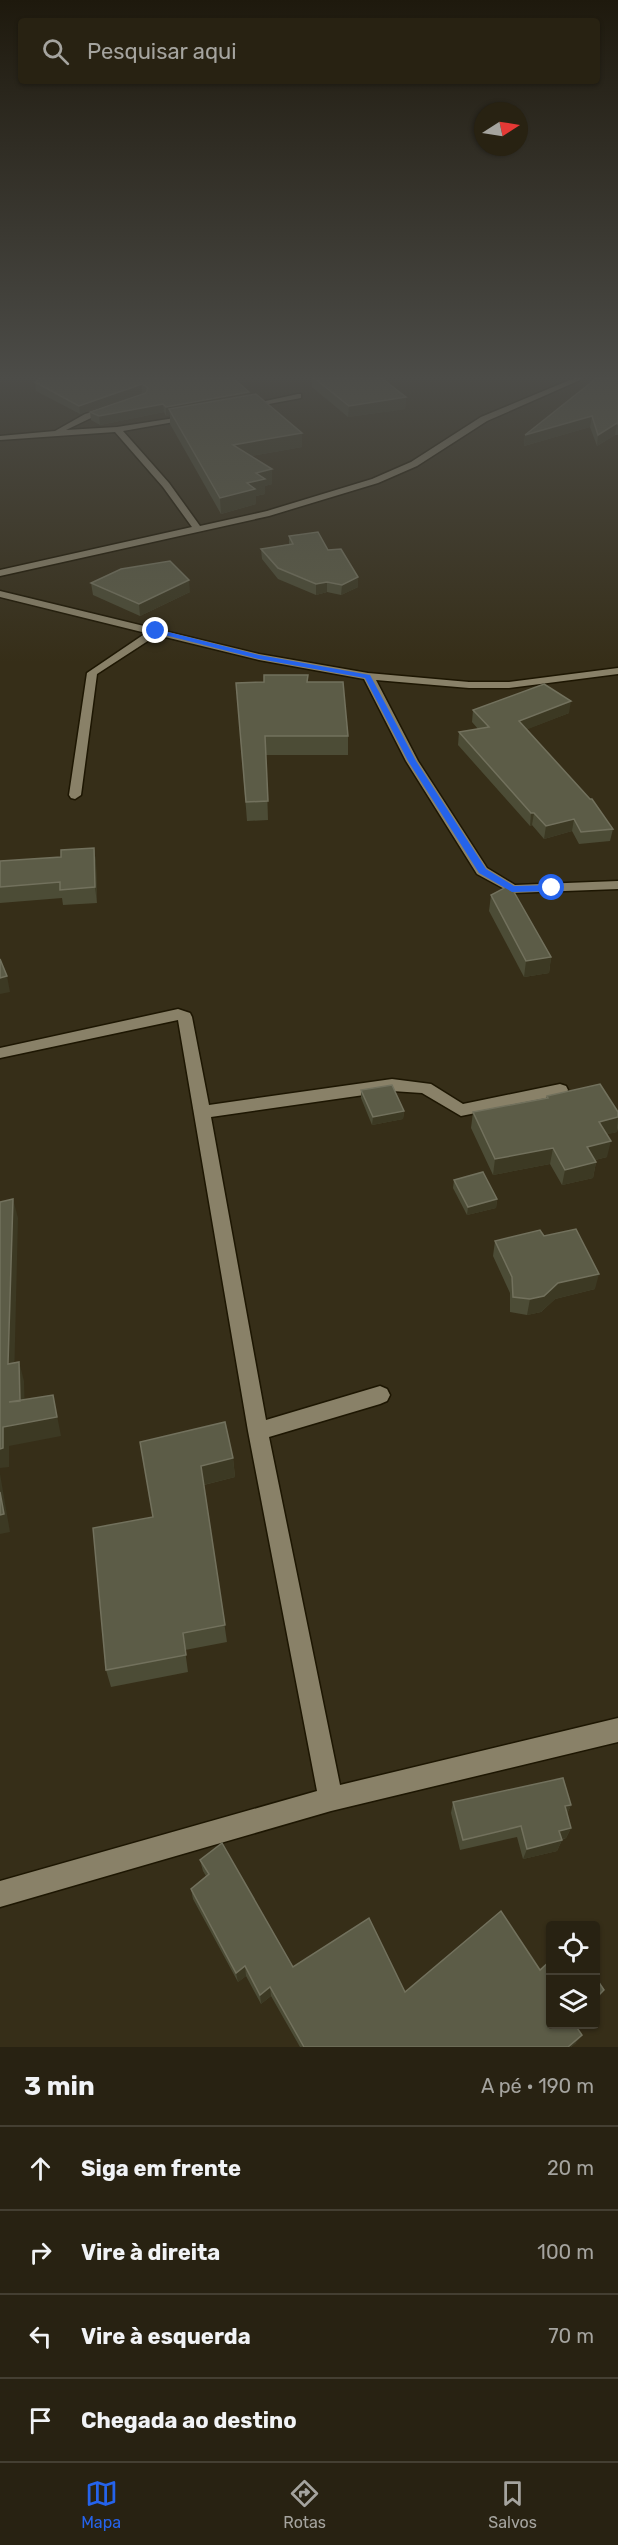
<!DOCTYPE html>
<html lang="pt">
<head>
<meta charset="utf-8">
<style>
	:root { --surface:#282212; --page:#302a1b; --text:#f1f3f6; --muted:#a5a49f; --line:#443f32; --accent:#2563eb }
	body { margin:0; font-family:Rubik,sans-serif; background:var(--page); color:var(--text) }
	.controls { position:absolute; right:18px; bottom:18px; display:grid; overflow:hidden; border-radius:6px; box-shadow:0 2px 4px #0004 }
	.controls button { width:54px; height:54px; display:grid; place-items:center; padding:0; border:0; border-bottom:2px solid var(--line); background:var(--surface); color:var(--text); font:30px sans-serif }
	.compass { position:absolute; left:474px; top:102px; width:54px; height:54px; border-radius:50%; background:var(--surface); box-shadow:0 2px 4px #0004; rotate:78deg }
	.stop { position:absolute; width:18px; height:18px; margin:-14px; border:4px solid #2563eb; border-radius:50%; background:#fff }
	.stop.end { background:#2563eb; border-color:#fff; box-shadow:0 2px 6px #0008 }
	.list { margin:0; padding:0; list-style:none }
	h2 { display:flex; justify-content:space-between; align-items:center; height:78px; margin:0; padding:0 24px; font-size:26px }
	h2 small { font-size:20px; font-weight:400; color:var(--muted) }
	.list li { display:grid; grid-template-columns:39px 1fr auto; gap:18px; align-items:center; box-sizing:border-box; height:84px; padding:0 24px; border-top:2px solid var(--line) }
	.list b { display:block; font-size:22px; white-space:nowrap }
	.list em { font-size:20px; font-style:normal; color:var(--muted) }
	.icon { flex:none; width:33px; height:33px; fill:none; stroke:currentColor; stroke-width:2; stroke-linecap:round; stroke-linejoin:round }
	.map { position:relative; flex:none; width:618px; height:2047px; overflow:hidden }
	.search { position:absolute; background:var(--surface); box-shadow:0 2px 4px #0004; left:18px; right:18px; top:18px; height:66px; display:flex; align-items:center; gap:15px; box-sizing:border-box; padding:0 21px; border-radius:6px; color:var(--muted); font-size:22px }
	.sheet { height:414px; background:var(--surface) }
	nav { display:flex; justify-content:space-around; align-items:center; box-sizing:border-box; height:84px; border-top:2px solid var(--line); background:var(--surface); font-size:16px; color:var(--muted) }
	nav a { display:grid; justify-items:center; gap:3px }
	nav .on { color:var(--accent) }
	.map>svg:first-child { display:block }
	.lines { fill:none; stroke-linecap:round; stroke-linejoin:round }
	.minor-casing { stroke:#1d1602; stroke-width:3 }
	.minor { fill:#898168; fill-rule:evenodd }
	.wall { fill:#4c4c36 }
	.shaded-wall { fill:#3c3923 }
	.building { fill:#5c5c47; stroke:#72715d; stroke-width:1.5 }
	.route { fill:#2563eb }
</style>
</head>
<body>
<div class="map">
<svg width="618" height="2047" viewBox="0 0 618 2047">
	<rect width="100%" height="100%" fill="#362e18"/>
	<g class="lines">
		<g class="minor-casing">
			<g id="minor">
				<path d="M 577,377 L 587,377 L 487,421 L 417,466 L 378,483 L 269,516 L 0,576 L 0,570 L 192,527 L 163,487 L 115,432 L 0,440 L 0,436 L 55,431 L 85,414 L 109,407 L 113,409 L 112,411 L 91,418 L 66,430 L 117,427 L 194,415 L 195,417 L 191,419 L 123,431 L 169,483 L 200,526 L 267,511 L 372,479 L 411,462 L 481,417 Z"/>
				<path d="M 298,394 L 301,394 L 301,398 L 247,408 L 243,406 Z"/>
				<path d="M 0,591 L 259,654 L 368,673 L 469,682 L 509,682 L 618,668 L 618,674 L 509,688 L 469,688 L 376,680 L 418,761 L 487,868 L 515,885 L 618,881 L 618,889 L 512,893 L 477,874 L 406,761 L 364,679 L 259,660 L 157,635 L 97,674 L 81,795 L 75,799 L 71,798 L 69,795 L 87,673 L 146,633 L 0,597 Z"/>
				<path d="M 178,1009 L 190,1013 L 192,1017 L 209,1105 L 392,1079 L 431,1084 L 463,1104 L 560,1084 L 566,1086 L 568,1090 L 566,1094 L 560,1096 L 461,1116 L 422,1093 L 392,1091 L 211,1117 L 266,1420 L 380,1386 L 387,1389 L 390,1395 L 387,1401 L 380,1404 L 269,1437 L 340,1785 L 618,1718 L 618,1742 L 331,1811 L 0,1907 L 0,1881 L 317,1791 L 248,1431 L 178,1020 L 0,1058 L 0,1048 Z"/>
			</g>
		</g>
		<use href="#minor" class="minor"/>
	</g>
	<g class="wall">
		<path d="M 41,377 L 283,377 L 238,382 L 249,395 L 302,447 L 251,456 L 272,484 L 265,486 L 265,494 L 256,496 L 256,504 L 221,514 L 170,424 L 170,415 L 166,416 L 164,412 L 100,425 L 91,420 L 90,412 L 144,393 L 142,393 L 80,414 L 36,391 L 35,382 Z"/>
		<path d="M 312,377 L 380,377 L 406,397 L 405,409 L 348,417 L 312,387 Z"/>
		<path d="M 618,377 L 618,435 L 615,435 L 597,446 L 590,427 L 524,446 L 525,435 Z"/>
		<path d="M 289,536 L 328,550 L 358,577 L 358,587 L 341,595 L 327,592 L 316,595 L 278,579 L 262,559 L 261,549 L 289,544 Z"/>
		<path d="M 91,583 L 190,592 L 140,616 L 93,595 Z"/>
		<path d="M 308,682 L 348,736 L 348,755 L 266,755 L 268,820 L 247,821 L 236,683 Z"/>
		<path d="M 473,710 L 569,713 L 527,729 L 613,829 L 610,841 L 579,844 L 572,831 L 544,839 L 532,825 L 530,826 L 458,745 L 459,732 L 478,729 L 472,722 Z"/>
		<path d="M 94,848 L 96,863 L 97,903 L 63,905 L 62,898 L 0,903 L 0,861 L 61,857 Z"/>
		<path d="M 491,895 L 551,957 L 549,973 L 524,977 L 489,911 Z"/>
		<path d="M 361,1090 L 404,1111 L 403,1119 L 372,1125 L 361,1098 Z"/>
		<path d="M 547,1096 L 618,1112 L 618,1128 L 617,1132 L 607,1134 L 607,1157 L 595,1160 L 596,1162 L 593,1178 L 562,1185 L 550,1164 L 493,1175 L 471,1128 L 473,1112 L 546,1098 Z"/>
		<path d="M 454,1180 L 497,1199 L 496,1208 L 467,1215 L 453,1188 Z"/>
		<path d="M 544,1236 L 595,1289 L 555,1299 L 541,1312 L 527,1315 L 510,1312 L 510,1293 L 493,1256 L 495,1241 Z"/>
		<path d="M 233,1458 L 235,1477 L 204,1485 L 227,1642 L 185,1650 L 188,1672 L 111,1687 L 106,1670 L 153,1517 Z"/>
		<path d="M 453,1802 L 571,1805 L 567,1814 L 571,1828 L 566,1838 L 562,1840 L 557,1851 L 523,1859 L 517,1837 L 460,1850 L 451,1813 Z"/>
		<path d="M 200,1860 L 293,1967 L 405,1992 L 576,2043 L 571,2047 L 300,2047 L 271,1996 L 261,2004 L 246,1976 L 238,1982 L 193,1899 L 191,1889 L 206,1876 L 203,1871 Z"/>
	</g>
	<g class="shaded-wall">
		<path d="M 231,377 L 283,377 L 231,383 Z"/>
		<path d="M 142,384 L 142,393 L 80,414 L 79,406 Z"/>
		<path d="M 249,392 L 249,401 L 169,409 L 170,415 L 166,416 L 166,407 Z"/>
		<path d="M 406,397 L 405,409 L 348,417 L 349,406 Z"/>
		<path d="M 163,404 L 164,412 L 100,425 L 99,416 Z"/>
		<path d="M 592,416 L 590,427 L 524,446 L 525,435 Z"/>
		<path d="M 617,423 L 615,435 L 597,446 L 598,435 Z"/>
		<path d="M 302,433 L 302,447 L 234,459 L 233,445 Z"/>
		<path d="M 272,469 L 272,484 L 265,486 L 265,494 L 256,496 L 256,504 L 221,514 L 220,498 L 247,483 L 256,473 Z"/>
		<path d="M 358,577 L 358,587 L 341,595 L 342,585 Z"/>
		<path d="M 189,580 L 190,592 L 140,616 L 139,604 Z"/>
		<path d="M 327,582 L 327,592 L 316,595 L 316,584 Z"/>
		<path d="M 571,701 L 569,713 L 518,733 L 519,721 Z"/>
		<path d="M 531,813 L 534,813 L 532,825 L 530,826 Z"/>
		<path d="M 574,819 L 572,831 L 544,839 L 546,826 Z"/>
		<path d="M 94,848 L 96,863 L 97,903 L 95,887 Z"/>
		<path d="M 551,957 L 549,973 L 524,977 L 526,961 Z"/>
		<path d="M 7,976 L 10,992 L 0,994 L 0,978 Z"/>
		<path d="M 404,1111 L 403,1119 L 372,1125 L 373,1117 Z"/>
		<path d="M 618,1117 L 617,1132 L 596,1137 L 599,1122 Z"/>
		<path d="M 611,1141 L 607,1157 L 583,1163 L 587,1147 Z"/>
		<path d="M 553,1148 L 550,1164 L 493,1175 L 495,1159 Z"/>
		<path d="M 596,1162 L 593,1178 L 562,1185 L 565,1170 Z"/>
		<path d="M 13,1199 L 18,1218 L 14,1383 L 8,1364 Z"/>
		<path d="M 497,1199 L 496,1208 L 467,1215 L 468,1207 Z"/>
		<path d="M 599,1274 L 595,1289 L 555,1299 L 541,1312 L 527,1315 L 530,1299 L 558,1283 Z"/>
		<path d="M 19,1362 L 24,1381 L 25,1419 L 20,1401 Z"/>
		<path d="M 53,1395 L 61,1436 L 9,1446 L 9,1467 L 0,1468 L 0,1449 L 3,1427 Z"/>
		<path d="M 233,1458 L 235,1477 L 203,1485 L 201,1466 Z"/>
		<path d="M 0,1474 L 10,1532 L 0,1534 Z"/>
		<path d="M 571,1805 L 566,1816 L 565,1806 Z"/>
		<path d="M 571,1828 L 566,1838 L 554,1841 L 559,1831 Z"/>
		<path d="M 562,1840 L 557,1851 L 523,1859 L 527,1849 Z"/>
		<path d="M 245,1966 L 246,1976 L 238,1982 L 236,1973 Z"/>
		<path d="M 270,1987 L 271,1996 L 261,2004 L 260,1995 Z"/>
		<path d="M 604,1990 L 598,1999 L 596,2001 L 596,1998 Z"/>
		<path d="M 582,2035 L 576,2043 L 571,2047 L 568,2047 Z"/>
	</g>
	<g class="building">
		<path d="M 41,377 L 232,377 L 249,392 L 166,407 L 163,404 L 99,416 L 90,412 L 146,393 L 148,388 L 142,384 L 79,406 L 35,382 Z"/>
		<path d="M 313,377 L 380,377 L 406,397 L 349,406 Z"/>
		<path d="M 598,377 L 618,377 L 618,424 L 617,423 L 598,435 L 592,416 L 525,435 Z"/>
		<path d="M 256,394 L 302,433 L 233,445 L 272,469 L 256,473 L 265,479 L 247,483 L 255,489 L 220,498 L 169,409 Z"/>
		<path d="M 318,532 L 328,550 L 341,549 L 358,577 L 342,585 L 327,582 L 316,584 L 278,568 L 261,549 L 293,544 L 289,536 Z"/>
		<path d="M 170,561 L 189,580 L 139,604 L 91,583 L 121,569 Z"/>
		<path d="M 264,675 L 308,675 L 307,682 L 343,682 L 348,736 L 265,736 L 268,801 L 246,802 L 236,683 L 264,682 Z"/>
		<path d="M 544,684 L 571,701 L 519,721 L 590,799 L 592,799 L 613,829 L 581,832 L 574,819 L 546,826 L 534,813 L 531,813 L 459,732 L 489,727 L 473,710 Z"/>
		<path d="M 94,848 L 95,887 L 60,890 L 60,882 L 0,887 L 0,861 L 61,857 L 61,850 Z"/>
		<path d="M 510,885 L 551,957 L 526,961 L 491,895 Z"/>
		<path d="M 0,959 L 7,976 L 0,978 Z"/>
		<path d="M 600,1084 L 618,1112 L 618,1117 L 599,1122 L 611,1141 L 587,1147 L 596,1162 L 565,1170 L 553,1148 L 495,1159 L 473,1112 L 548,1098 L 547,1096 Z"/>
		<path d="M 392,1085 L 404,1111 L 373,1117 L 361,1090 Z"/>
		<path d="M 483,1172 L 497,1199 L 468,1207 L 454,1180 Z"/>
		<path d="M 13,1199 L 8,1364 L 19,1362 L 20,1401 L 9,1402 L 53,1395 L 57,1417 L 3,1427 L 3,1448 L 0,1449 L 0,1202 Z"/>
		<path d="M 576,1229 L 599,1274 L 558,1283 L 544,1296 L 530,1299 L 513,1297 L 512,1277 L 495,1241 L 540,1230 L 544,1236 Z"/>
		<path d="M 225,1422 L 233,1458 L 201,1466 L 225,1625 L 183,1633 L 186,1655 L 106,1670 L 93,1528 L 153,1517 L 140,1442 Z"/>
		<path d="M 0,1492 L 4,1514 L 0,1515 Z"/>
		<path d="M 563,1778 L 571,1805 L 565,1806 L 571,1828 L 559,1831 L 562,1840 L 527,1849 L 521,1826 L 463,1840 L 453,1802 Z"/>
		<path d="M 222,1843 L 293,1967 L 369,1918 L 405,1992 L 501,1911 L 540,1970 L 550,1961 L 550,2025 L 575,2025 L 582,2035 L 568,2047 L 304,2047 L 270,1987 L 260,1995 L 245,1966 L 236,1973 L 191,1889 L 209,1874 L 200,1860 Z"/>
		<path d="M 596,1978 L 604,1990 L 596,1998 Z"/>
	</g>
	<linearGradient id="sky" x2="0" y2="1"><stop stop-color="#1e190d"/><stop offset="0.57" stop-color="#4c4c48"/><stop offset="1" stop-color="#4c4c48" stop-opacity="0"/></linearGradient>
	<rect width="618" height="663" fill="url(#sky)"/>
	<path class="route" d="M 156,629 L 259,655 L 370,675 L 416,761 L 486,869 L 514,886 L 552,885 L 556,888 L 552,891 L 512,892 L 479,873 L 408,761 L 365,678 L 259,659 L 153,632 Z"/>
</svg>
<div class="controls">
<button><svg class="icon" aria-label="locate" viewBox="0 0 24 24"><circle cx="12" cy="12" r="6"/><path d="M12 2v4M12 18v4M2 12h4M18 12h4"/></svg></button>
<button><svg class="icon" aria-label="layers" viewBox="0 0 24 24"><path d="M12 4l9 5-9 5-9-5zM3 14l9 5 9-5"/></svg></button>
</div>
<svg class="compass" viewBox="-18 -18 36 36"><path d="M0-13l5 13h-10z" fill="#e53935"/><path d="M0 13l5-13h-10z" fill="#a5a49f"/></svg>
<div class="stop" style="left:552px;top:888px"></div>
<div class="stop end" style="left:156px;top:631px"></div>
<div class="search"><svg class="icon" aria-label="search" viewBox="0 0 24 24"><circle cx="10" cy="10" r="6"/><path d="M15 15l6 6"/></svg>Pesquisar aqui</div>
</div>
<section class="sheet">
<h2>3 min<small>A pé · 190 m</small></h2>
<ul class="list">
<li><svg class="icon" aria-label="ahead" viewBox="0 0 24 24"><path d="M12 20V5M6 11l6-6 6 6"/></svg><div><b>Siga em frente</b></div><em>20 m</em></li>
<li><svg class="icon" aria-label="right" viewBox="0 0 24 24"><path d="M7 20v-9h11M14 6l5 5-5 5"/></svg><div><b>Vire à direita</b></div><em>100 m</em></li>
<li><svg class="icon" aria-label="left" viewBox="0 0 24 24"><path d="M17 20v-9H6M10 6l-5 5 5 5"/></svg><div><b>Vire à esquerda</b></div><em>70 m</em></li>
<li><svg class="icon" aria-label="arrive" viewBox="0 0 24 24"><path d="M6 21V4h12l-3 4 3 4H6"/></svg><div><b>Chegada ao destino</b></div></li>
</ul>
</section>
<nav>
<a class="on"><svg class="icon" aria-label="map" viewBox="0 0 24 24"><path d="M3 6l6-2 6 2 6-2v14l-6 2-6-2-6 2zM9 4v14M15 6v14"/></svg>Mapa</a>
<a><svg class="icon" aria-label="directions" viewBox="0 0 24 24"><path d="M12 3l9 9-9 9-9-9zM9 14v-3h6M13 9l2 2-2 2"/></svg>Rotas</a>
<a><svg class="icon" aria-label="saved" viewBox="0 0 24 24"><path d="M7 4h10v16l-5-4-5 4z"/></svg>Salvos</a>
</nav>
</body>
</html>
